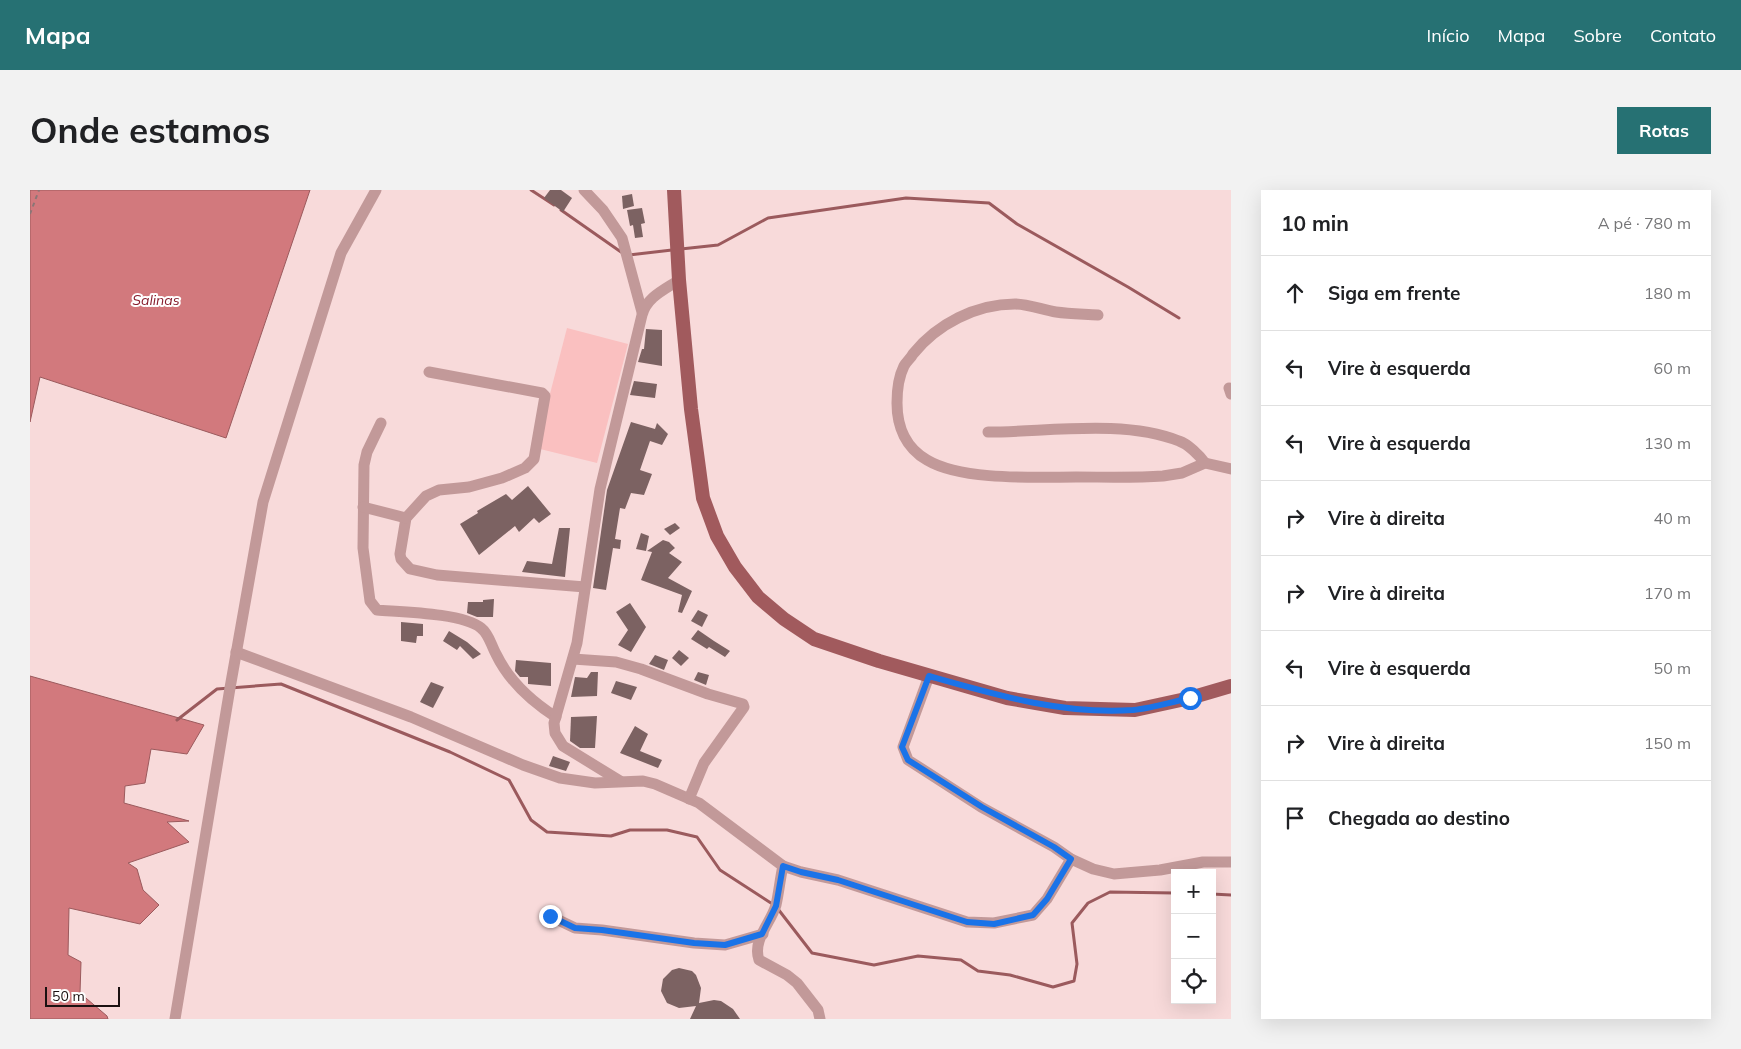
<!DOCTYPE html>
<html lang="pt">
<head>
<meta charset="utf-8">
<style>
	:root { --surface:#fff; --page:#f2f2f2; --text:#202124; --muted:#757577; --line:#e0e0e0; --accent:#267173 }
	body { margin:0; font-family:Mulish,sans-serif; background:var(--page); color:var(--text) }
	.controls { position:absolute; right:15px; bottom:15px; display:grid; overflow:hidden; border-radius:0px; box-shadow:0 5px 20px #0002 }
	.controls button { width:45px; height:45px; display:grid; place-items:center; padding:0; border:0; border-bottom:1px solid var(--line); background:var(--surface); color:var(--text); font:25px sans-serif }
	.scale { position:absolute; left:15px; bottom:12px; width:75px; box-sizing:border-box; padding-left:5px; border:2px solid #1b1111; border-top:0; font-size:14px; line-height:18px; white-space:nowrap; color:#1b1111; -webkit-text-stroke:4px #fff; paint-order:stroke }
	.stop { position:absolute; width:15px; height:15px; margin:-11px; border:4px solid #1a73e8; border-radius:50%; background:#fff }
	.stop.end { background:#1a73e8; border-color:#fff; box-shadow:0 1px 5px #0008 }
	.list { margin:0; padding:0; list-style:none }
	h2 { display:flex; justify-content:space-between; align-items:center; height:65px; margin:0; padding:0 20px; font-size:21px }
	h2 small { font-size:16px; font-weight:400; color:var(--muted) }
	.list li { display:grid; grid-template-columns:32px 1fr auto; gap:15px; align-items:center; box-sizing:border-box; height:75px; padding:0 20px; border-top:1px solid var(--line) }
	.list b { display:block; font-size:19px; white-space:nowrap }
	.list em { font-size:16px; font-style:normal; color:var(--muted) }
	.icon { flex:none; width:28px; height:28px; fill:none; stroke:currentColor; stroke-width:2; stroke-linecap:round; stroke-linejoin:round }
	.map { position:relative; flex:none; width:1201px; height:829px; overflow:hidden; border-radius:0px }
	header { display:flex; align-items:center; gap:30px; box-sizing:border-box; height:70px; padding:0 25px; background:var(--accent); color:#fff }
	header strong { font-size:24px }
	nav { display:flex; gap:28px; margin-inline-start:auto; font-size:18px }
	.intro { display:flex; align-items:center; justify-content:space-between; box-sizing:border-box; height:120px; padding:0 30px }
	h1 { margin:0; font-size:35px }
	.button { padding:12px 22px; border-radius:0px; background:var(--accent); color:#fff; font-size:18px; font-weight:700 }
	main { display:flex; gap:30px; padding:0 30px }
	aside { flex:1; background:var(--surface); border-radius:0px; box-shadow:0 5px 20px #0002 }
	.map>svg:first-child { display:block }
	.green { fill:#fac0c0 }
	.water { fill:#d2797d; stroke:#9b5a5d }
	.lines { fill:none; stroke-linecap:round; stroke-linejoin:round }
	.stream { stroke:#9b5a5d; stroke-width:3 }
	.building { fill:#7c6262 }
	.path { stroke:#8a7676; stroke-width:2; stroke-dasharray:4 4; stroke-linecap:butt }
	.minor { stroke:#c29999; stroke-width:11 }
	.major { stroke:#a15a5d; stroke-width:14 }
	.route { stroke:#1a73e8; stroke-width:6 }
	.labels { text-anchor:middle; stroke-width:4; stroke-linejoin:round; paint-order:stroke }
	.water-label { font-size:14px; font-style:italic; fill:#871d2d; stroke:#fff }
</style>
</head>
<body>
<header>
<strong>Mapa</strong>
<nav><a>Início</a><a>Mapa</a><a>Sobre</a><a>Contato</a></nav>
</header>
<div class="intro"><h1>Onde estamos</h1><a class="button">Rotas</a></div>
<main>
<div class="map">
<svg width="1201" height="829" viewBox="0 0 1201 829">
	<rect width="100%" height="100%" fill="#f8dada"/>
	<path class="green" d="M 537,138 L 598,154 L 567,273 L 506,258 Z"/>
	<g class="water">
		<path d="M 0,0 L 280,0 L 196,248 L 10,187 L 0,232 Z"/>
		<path d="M 0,486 L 174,535 L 157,564 L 121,559 L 115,593 L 95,596 L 94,613 L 159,631 L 137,632 L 159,652 L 98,673 L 107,679 L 113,700 L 129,715 L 110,734 L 39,718 L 38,765 L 51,772 L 50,803 L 77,826 L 78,829 L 0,829 Z"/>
	</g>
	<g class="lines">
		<g class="stream">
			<path d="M 501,0 L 524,15"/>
			<path d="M 531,20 L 591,62"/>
			<path d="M 651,59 L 688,55 L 738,28 L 876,8 L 959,13 L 987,34 L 1098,97 L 1149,128"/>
			<path d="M 599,65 L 642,60"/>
			<path d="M 147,530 L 187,499 L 251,494 L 420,562 L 479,590 L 501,630 L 517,642 L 581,646 L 600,640 L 637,640 L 667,647 L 690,680 L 744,715"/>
			<path d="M 1182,704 L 1201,705"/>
			<path d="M 748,719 L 782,763 L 844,775 L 888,766 L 931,770 L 948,781 L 980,785 L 1023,797 L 1044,791 L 1047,774 L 1042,733 L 1058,713 L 1080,702 L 1145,703"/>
		</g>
	</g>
	<g class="building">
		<path d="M 520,0 L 531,0 L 542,8 L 533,22 L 514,8 Z"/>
		<path d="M 602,4 L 604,16 L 593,19 L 592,6 Z"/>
		<path d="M 612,18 L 615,33 L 611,34 L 613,47 L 605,48 L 603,35 L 600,36 L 597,20 Z"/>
		<path d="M 616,139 L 632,140 L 632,176 L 608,172 L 612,159 L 614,159 Z"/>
		<path d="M 604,191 L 627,194 L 625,208 L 600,205 Z"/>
		<path d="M 601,232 L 625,239 L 627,233 L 638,244 L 632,255 L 620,251 L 610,280 L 622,284 L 614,305 L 601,303 L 595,319 L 590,318 L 585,349 L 591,350 L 590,359 L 583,358 L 576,400 L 563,398 L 577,300 Z"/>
		<path d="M 498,296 L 521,324 L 509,333 L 504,328 L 489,342 L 485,336 L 449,365 L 430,334 L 448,323 L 447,321 L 476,304 L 482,310 Z"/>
		<path d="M 645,333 L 650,338 L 640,345 L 634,339 Z"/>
		<path d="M 529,338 L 540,338 L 535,387 L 492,382 L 497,371 L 522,374 Z"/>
		<path d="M 611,343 L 619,346 L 616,361 L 606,359 Z"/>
		<path d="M 633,350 L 639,352 L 645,358 L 639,363 L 652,372 L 638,388 L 662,401 L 652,423 L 648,422 L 652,405 L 611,390 L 622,362 L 617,361 Z"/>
		<path d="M 464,409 L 463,427 L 447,427 L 437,423 L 438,412 L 453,412 L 453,410 Z"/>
		<path d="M 600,413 L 616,437 L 601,462 L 588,455 L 598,440 L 586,422 Z"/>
		<path d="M 668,420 L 678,425 L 672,437 L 661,431 Z"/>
		<path d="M 371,432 L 393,434 L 393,446 L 387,446 L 386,453 L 371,451 Z"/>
		<path d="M 668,440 L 684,451 L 700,461 L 695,467 L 679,457 L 677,459 L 661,449 Z"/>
		<path d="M 419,441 L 437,452 L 451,464 L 443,469 L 430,456 L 427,460 L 413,451 Z"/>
		<path d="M 649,460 L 659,468 L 651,476 L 642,468 Z"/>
		<path d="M 625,465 L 638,470 L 634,480 L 619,474 Z"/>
		<path d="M 486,470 L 521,473 L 521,496 L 498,494 L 498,487 L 490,487 L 485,481 Z"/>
		<path d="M 561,482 L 568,482 L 567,506 L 541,507 L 545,487 L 557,488 Z"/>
		<path d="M 668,482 L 679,485 L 676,495 L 664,490 Z"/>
		<path d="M 586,491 L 607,497 L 601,510 L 581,503 Z"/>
		<path d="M 401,492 L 414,497 L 403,518 L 390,512 Z"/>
		<path d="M 567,526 L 565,558 L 550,558 L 540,551 L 541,527 Z"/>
		<path d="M 605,536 L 618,544 L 610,561 L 632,570 L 628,578 L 590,563 Z"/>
		<path d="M 523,566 L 540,572 L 536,581 L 519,576 Z"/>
		<path d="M 649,778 L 662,781 L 666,785 L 671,798 L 669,813 L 684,810 L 691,811 L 703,819 L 710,829 L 660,829 L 666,816 L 649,818 L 637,813 L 631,801 L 633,789 L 642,780 Z"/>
	</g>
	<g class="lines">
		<path class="path" d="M 0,24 L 9,0"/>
		<g class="minor">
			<path d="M 554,0 L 573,20 L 592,48 L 612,122"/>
			<path d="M 1068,125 C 1054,124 1040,124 1026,122 C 1013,120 998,114 985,114 C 946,114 907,134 883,164 C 881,168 876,172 874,176 C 869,186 867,202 867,213 C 867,237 876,258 897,270 C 932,291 1006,287 1046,287 C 1075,287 1104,288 1133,286 L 1152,283 L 1175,273 L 1201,279"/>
			<path d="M 399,182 L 512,203 L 515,206 L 504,269 L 495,278 L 472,288 L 439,297 L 409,300 L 396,306 L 376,328 L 370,364 L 371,369 L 380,379 L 407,385 L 555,397"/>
			<path d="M 1199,198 L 1201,204"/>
			<path d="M 351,233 L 337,262 L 334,275 L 333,358 L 340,411 L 347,420 C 372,422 433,423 451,438 C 459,444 461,455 466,464 C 479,491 501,511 526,527"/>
			<path d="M 958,242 C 1017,242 1093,229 1149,251 C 1158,254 1169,265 1175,273"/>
			<path d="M 333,317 L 376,328"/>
			<path d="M 206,462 L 381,527 L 493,575 L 530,588 L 565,593 L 613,591 L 625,594 L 669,613 L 753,676 C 750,689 749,702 746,715 C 741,733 722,750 729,770 L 757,785 L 767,793 L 788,820 L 790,829"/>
			<path d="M 543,469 L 586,472 L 611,479 L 678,504 L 713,514 L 714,517 L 674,573 L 659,609"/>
			<path d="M 899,486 L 873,557 L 878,570 L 951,617 L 1024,657 L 1041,669 L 1063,679 L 1084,684 L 1130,680 L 1173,672 L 1201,672"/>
			<path d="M 590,591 L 533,556 L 525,543 L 524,533 L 547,453 L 570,299 L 612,125 C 617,107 634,100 649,90"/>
			<path d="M 753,676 L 771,682 L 808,690 L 937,732 L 964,733 L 1003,725 L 1017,709 L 1041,669"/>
			<path d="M 520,726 L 545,738 L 572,740 L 664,753 L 695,755 L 733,744"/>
			<path d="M 145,829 L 200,498 L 233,312 L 311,63 L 346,0"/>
		</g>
		<path class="major" d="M 644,0 L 649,90 L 661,219 L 673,308 L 687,346 L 705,377 L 728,407 L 754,429 L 784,449 L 849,471 L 977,508 L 1035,518 L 1105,520 L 1160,508 L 1201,496"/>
	</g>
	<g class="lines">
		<path class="route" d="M 520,726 L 545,738 L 572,740 L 664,753 L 695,755 L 732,744 L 746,716 L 753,676 L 771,682 L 808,690 L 937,732 L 964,734 L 1003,725 L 1017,709 L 1041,669 L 1024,657 L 952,617 L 878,570 L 872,557 L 899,486 C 966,505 1033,525 1103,520 C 1122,518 1142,512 1160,508"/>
	</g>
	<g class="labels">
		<g class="water-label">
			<text x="126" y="115">Salinas</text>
		</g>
	</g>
</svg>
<div class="controls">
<button>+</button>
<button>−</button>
<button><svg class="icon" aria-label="locate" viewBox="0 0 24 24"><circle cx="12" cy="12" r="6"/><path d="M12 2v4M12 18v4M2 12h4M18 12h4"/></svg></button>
</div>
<div class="scale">50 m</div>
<div class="stop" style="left:1160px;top:508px"></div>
<div class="stop end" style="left:520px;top:726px"></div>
</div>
<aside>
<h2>10 min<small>A pé · 780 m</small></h2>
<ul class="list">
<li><svg class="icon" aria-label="ahead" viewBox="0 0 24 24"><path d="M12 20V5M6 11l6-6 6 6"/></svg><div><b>Siga em frente</b></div><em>180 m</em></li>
<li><svg class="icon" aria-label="left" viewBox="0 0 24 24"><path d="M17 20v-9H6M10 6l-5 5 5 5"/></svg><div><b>Vire à esquerda</b></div><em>60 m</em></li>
<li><svg class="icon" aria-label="left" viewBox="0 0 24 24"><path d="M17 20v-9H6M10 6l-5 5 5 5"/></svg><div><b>Vire à esquerda</b></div><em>130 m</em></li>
<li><svg class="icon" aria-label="right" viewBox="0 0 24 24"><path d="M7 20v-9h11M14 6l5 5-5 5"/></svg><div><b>Vire à direita</b></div><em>40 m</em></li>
<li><svg class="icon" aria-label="right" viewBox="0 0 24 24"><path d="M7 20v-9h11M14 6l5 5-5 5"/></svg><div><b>Vire à direita</b></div><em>170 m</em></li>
<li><svg class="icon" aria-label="left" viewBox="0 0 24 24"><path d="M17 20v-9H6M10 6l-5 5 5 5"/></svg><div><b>Vire à esquerda</b></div><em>50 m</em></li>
<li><svg class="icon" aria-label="right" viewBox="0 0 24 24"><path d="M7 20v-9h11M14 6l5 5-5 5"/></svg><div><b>Vire à direita</b></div><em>150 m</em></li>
<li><svg class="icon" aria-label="arrive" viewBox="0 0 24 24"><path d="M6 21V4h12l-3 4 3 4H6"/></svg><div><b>Chegada ao destino</b></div></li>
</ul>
</aside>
</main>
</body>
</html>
